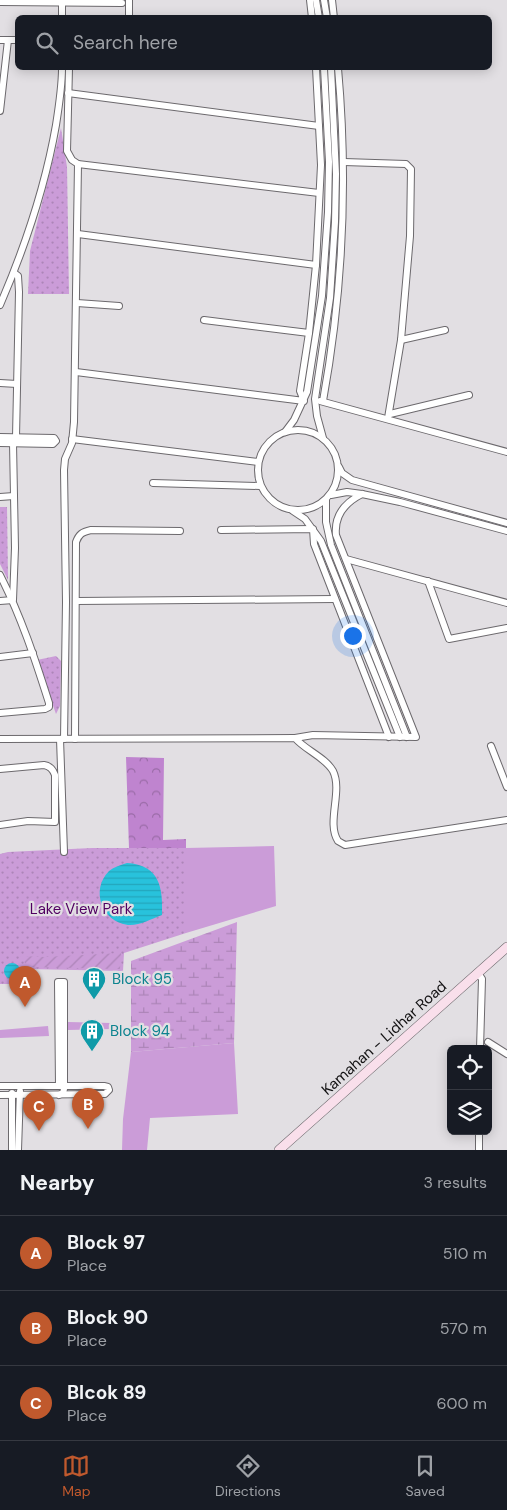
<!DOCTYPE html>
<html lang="en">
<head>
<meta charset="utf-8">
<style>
	:root { --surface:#171b24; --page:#242831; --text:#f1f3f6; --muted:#9ea1a6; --line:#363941; --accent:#c0592d }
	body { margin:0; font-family:"DM Sans",sans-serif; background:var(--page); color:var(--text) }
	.controls { position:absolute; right:15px; bottom:15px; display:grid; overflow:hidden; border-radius:8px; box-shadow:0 2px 12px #0003 }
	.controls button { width:45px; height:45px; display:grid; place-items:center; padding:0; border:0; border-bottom:1px solid var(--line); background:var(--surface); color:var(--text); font:25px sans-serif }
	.you { position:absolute; left:352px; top:635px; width:18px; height:18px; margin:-12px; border:4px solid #fff; border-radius:50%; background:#1a73e8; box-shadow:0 0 0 8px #1a73e833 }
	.badge { display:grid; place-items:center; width:32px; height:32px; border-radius:50%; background:var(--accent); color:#fff; font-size:16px; font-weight:700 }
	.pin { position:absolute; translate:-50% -41px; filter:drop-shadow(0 1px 2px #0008) }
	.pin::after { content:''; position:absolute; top:26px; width:18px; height:15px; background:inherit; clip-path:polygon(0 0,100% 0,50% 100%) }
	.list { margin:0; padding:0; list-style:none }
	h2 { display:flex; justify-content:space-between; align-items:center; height:65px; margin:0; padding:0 20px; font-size:21px }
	h2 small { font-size:16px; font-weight:400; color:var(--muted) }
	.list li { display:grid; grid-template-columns:32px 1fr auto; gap:15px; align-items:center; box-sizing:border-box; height:75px; padding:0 20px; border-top:1px solid var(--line) }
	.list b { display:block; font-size:19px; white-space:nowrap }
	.list p { margin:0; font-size:16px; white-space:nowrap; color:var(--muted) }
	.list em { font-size:16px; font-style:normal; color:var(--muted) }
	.icon { flex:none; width:28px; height:28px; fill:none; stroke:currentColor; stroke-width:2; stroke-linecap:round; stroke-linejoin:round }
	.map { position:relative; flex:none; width:507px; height:1150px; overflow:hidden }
	.search { position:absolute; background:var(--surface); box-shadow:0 2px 12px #0003; left:15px; right:15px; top:15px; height:55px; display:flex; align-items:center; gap:12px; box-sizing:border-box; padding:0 18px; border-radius:8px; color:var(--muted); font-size:19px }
	.sheet { height:290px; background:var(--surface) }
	nav { display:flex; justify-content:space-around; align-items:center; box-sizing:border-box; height:70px; border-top:1px solid var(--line); background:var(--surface); font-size:14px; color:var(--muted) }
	nav a { display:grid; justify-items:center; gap:2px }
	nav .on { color:var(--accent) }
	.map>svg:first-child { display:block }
	.grass { fill:#cb9cd8 }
	.forest { fill:url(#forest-crowns) }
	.wetland { fill:url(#wetland-marsh) }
	.park { fill:url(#park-dots) }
	.garden { fill:url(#garden-furrows) }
	.water { fill:url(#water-rules) }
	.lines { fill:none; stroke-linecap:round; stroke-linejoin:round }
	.minor-casing { stroke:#6c696d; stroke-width:8 }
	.secondary-casing { stroke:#6c696d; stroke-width:10 }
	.minor { stroke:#fff; stroke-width:6 }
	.secondary { stroke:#f9dfeb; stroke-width:9 }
	.labels { text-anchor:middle; stroke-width:4.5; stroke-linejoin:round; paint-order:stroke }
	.park-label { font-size:15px; fill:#500061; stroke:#e2dfe3 }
	.culture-label { font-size:15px; fill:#0d838f; stroke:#e2dfe3; text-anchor:start }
	.street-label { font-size:15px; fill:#121112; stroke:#e2dfe3 }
</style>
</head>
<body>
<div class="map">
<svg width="507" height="1150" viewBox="0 0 507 1150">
	<defs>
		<pattern id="forest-crowns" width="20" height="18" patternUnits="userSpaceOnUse" patternTransform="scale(1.25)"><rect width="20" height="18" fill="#bf84cf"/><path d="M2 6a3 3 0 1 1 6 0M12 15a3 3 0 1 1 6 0" fill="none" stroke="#9a6ba7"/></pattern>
		<pattern id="wetland-marsh" width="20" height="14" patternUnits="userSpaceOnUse" patternTransform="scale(1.25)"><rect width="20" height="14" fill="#cb9cd8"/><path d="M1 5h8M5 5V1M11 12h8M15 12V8" fill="none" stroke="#ad85b8"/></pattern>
		<pattern id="park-dots" width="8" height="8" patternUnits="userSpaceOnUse" patternTransform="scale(1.25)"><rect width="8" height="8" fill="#cb9cd8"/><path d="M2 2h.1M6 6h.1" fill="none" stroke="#ad85b8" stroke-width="1.8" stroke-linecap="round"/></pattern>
		<pattern id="garden-furrows" width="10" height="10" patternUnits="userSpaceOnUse" patternTransform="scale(1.25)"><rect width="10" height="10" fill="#cb9cd8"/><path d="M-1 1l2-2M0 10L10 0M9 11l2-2" fill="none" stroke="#ad85b8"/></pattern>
		<pattern id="water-rules" width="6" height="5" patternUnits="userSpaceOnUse" patternTransform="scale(1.25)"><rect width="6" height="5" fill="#28c2dc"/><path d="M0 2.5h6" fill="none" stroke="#23a6bc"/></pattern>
	</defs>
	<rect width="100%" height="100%" fill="#e2dfe3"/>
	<g class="grass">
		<path d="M 274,846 L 276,906 L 186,933 L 186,848 Z"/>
		<path d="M 68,1022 L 111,1023 L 111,1029 L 68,1030 Z"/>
		<path d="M 48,1026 L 49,1036 L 0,1038 L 0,1030 Z"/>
		<path d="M 234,1043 L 238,1114 L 150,1118 L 147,1150 L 122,1150 L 123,1119 L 131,1052 Z"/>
	</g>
	<path class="forest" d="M 126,757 L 164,758 L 163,840 L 186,839 L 186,848 L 129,848 Z"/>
	<path class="wetland" d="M 237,922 L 234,1043 L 131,1052 L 131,961 Z"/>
	<g class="park">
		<path d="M 61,128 L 67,167 L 69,294 L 28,294 L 30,251 Z"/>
		<path d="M 0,507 L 7,507 L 8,580 L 0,564 Z"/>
		<path d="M 56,656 L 61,661 L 60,706 L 56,714 L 37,660 Z"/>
		<path d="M 92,848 L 186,848 L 186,933 L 124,953 L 123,971 L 27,969 L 26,984 L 0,984 L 0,854 L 8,852 Z"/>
	</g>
	<path class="garden" d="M 121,953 L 120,969 L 28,967 L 20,956 L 45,957 Z"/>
	<g class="water">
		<path d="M 127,863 C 160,865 163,888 162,915 C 151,919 139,926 128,925 C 102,922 90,890 109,871 C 114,867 121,865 127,863 Z"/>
		<circle cx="12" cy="971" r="8"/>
	</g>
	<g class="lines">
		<g class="minor-casing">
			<g id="minor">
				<path d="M 62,0 L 62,18"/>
				<path d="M 310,0 L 312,18"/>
				<path d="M 316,0 L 319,18"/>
				<path d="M 324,0 L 327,18"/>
				<path d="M 332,0 L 334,18"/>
				<path d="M 0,2 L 122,3"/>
				<path d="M 129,18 L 129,0"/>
				<path d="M 0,40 L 18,40"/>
				<path d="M 68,93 L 319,126"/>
				<path d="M 0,111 L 8,40"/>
				<path d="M 344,162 L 406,164 L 411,169 L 410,236 L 401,340 L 388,418"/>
				<path d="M 78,164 L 319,193"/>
				<path d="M 316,265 L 321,165 L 316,68"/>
				<path d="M 77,303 L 119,306"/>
				<path d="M 0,305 C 25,247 45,188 56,125 C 59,106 62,87 62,68"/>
				<path d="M 204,320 L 309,333"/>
				<path d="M 401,340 L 445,330"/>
				<path d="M 76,372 L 304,401 L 300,391 L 309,333 L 316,265 L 78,234"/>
				<path d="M 0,383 L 17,384"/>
				<path d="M 320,401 L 507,452"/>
				<path d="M 323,401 C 343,291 348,179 338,68"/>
				<path d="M 390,414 L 469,395"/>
				<circle cx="298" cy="470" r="40"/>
				<path d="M 285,432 L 294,420 L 307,392 L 322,296 L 328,212 L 329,162 L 324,68"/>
				<path d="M 0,437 L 54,438 L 56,441 L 53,444 L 0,443"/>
				<path d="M 323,438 L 317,416 L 315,399 L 330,298 L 335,222 L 336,174 L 331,68"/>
				<path d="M 72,439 L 258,462"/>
				<path d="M 339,467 L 342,473 L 352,480 L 507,523"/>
				<path d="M 153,483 L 260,486"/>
				<path d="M 331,495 L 347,492 L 362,494 L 400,502 L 507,531"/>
				<path d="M 0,497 L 14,496"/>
				<path d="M 326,500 L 326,522 L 331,545 L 407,737"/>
				<path d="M 293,511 L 305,519 L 321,541 L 400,737"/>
				<path d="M 221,530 L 313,529 L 314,544 L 389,737"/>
				<path d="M 346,559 L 507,603"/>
				<path d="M 0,575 C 21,616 35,659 49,703 L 49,707 L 45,709 L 0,713"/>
				<path d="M 428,581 L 449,639 L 507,628"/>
				<path d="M 0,601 L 13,600 L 15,548 L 13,443 L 16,437 L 19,292 L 18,276 L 14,273"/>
				<path d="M 76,601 L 335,599"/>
				<path d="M 0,657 L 33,653"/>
				<path d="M 295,738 L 313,735 L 416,737 L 336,535 C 334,515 346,502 362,494"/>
				<path d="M 0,739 L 295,738 C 305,750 325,757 333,771 C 343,791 326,823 338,841 L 345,845 L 507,820"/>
				<path d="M 60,739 L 64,852"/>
				<path d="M 64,739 L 66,602 L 64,470 L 65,459 L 72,443 L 74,422 L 78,164 L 72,160 L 67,151 L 69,68"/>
				<path d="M 75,739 L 76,542 C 79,534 82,532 91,530 L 180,531"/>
				<path d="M 491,746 L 507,787"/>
				<path d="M 0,769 L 44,765 C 50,766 53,769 55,775 L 55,822 L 28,821 L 0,825"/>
				<path d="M 478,973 L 482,979 L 480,1049"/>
				<path d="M 488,1042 L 507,1054"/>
				<path d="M 0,1086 L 104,1086 L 108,1087 L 109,1090 L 105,1094 L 101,1094 L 0,1095"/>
				<path d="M 59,1086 L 58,982 L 64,982 L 64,1089 L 63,1093 L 59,1095"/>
				<path d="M 12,1150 L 12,1093"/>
				<path d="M 18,1150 L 20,1091"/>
				<path d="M 479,1150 L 479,1131"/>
			</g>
		</g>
		<g class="secondary-casing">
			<path id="secondary" d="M 279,1150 L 507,947"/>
		</g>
		<use href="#minor" class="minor"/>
		<use href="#secondary" class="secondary"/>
	</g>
	<defs>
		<g id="building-pin" transform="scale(1.25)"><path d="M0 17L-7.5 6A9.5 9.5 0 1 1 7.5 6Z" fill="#0f9aa8" stroke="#e2dfe3"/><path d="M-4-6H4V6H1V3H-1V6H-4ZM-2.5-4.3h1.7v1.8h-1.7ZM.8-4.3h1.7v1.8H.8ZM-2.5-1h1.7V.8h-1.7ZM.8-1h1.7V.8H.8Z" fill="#fff"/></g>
	</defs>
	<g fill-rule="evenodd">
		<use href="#building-pin" x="94" y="979"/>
		<use href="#building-pin" x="92" y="1031"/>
	</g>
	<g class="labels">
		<g class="park-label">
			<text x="81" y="914">Lake View Park</text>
		</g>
		<g class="culture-label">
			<text x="112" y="984">Block 95</text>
			<text x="110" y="1036">Block 94</text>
		</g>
		<g class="street-label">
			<text transform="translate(384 1038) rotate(-42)" y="5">Kamahan - Lidhar Road</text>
		</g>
	</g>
</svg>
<div class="controls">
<button><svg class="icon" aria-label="locate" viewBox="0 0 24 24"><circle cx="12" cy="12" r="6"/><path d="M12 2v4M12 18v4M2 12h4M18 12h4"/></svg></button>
<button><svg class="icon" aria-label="layers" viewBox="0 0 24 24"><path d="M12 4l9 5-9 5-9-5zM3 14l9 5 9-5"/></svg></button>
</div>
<div class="you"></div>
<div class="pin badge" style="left:25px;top:1007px">A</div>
<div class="pin badge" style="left:88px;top:1129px">B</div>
<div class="pin badge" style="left:39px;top:1131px">C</div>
<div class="search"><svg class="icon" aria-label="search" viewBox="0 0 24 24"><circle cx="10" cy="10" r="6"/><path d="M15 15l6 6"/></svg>Search here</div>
</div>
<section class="sheet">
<h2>Nearby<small>3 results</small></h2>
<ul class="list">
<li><span class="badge">A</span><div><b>Block 97</b><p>Place</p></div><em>510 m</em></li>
<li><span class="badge">B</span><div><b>Block 90</b><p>Place</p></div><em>570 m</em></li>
<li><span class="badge">C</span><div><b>Blcok 89</b><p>Place</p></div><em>600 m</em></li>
</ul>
</section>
<nav>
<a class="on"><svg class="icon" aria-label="map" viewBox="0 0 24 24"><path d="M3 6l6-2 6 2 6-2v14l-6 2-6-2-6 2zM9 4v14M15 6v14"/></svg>Map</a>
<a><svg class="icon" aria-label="directions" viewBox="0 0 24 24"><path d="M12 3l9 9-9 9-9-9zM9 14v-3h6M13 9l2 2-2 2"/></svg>Directions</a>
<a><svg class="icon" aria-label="saved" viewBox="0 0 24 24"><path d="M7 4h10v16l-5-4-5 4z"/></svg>Saved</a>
</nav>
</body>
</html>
